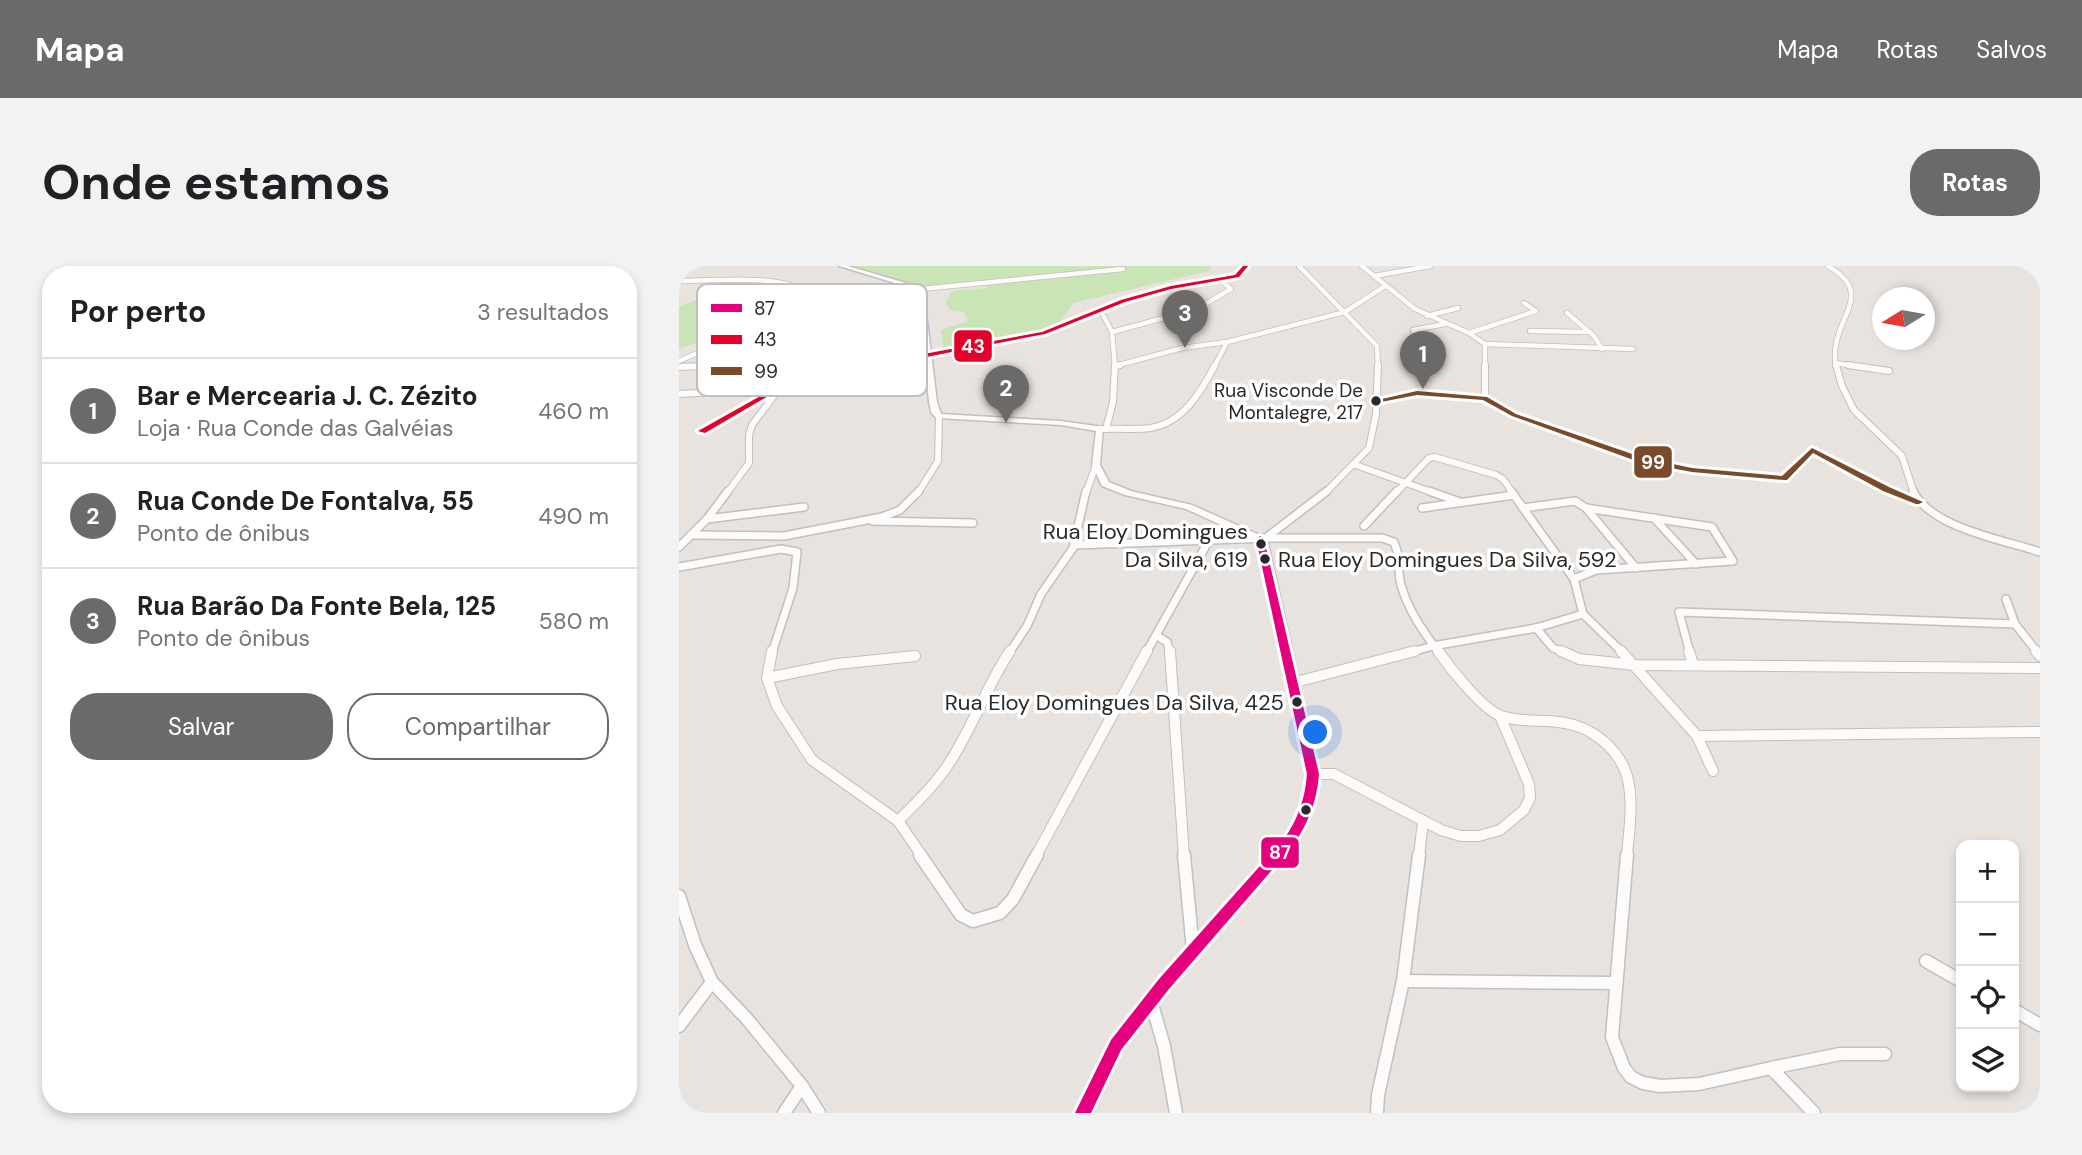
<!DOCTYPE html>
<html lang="pt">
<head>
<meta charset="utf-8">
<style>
	:root { --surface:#fff; --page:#f2f2f2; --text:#202124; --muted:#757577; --line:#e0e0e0; --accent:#6c6a68 }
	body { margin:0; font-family:"DM Sans",sans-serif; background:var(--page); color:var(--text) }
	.controls { position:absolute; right:21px; bottom:21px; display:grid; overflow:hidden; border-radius:14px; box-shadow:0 4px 10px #0003 }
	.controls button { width:63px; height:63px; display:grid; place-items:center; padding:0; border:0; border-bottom:2px solid var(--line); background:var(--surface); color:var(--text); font:35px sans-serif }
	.compass { position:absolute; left:1193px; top:21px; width:63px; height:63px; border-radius:50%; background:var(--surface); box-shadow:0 4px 10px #0003; rotate:259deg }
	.you { position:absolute; left:637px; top:467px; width:24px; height:24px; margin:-18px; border:5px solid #fff; border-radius:50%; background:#1a73e8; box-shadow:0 0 0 10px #1a73e833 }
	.badge { display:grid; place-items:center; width:46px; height:46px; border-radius:50%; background:var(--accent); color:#fff; font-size:23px; font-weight:700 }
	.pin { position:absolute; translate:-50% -58px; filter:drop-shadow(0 2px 4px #0008) }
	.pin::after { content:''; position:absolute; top:37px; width:24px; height:21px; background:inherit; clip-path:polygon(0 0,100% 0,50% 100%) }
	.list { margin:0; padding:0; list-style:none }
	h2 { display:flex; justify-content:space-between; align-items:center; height:91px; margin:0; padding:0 28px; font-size:30px }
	h2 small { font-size:23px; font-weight:400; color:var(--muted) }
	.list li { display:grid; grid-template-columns:46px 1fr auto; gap:21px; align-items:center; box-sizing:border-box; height:105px; padding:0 28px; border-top:2px solid var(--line) }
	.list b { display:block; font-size:26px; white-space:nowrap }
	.list p { margin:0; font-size:23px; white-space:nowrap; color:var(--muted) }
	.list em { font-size:23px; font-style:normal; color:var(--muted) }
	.actions { display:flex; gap:14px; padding:21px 28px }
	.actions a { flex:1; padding:16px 0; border:2px solid var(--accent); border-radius:28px; text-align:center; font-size:24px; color:var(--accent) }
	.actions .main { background:var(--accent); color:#fff }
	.icon { flex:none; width:38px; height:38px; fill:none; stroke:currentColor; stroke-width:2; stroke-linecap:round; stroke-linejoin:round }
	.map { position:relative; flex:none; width:1361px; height:847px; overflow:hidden; border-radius:28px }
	header { display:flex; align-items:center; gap:42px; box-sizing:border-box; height:98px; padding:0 35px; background:var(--accent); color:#fff }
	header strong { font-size:33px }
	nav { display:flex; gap:38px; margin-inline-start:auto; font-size:24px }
	.intro { display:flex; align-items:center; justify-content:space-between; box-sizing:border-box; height:168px; padding:0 42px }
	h1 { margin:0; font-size:49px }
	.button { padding:18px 32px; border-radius:28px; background:var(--accent); color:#fff; font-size:24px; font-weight:700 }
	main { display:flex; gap:42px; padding:0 42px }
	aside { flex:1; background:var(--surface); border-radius:28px; box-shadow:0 4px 10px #0003 }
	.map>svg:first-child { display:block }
	.green { fill:#c9e4b5 }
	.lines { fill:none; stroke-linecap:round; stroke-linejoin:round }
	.street-far4-casing { stroke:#c1bfc0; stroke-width:6 }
	.street-far3-casing { stroke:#c1bfc0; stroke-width:8 }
	.street-far2-casing { stroke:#c1bfc0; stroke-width:10 }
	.street-far1-casing { stroke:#c1bfc0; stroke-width:12 }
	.street-casing { stroke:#c1bfc0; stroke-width:15 }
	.secondary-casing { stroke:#c1bfc0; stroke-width:3 }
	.street-far4 { stroke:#fcfbfa; stroke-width:4.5 }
	.street-far3 { stroke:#fcfbfa; stroke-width:6 }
	.street-far2 { stroke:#fcfbfa; stroke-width:7 }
	.street-far1 { stroke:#fcfbfa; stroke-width:10 }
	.street { stroke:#fcfbfa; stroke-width:12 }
	.secondary { fill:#fcfbfa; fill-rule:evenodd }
	.bus-1-casing { stroke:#fff; stroke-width:6 }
	.bus-2-casing { stroke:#fff; stroke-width:6 }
	.bus-3-casing { stroke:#fff; stroke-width:6 }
	.bus-1 { fill:#e5007d; fill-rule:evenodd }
	.bus-2 { fill:#e4002b; fill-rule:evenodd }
	.bus-3 { fill:#7a4b2a; fill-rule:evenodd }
	.bus-dot { fill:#292929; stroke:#fff; stroke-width:2.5 }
	.labels { text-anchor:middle; stroke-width:7; stroke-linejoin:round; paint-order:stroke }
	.far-bus-label { font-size:19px; fill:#292929; stroke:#fff; text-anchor:end }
	.bus-label { font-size:22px; fill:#292929; stroke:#fff; text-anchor:end }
	.key { fill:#fff; stroke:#bfbfbf; stroke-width:2 }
	.key-label { font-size:19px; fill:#292929 }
	.line-badge { stroke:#fff; stroke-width:2.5 }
	.badge-label { font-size:19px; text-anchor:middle; font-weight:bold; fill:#fff }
</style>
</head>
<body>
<header>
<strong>Mapa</strong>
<nav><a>Mapa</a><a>Rotas</a><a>Salvos</a></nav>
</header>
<div class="intro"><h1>Onde estamos</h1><a class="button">Rotas</a></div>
<main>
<aside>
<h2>Por perto<small>3 resultados</small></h2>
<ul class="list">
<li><span class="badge">1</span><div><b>Bar e Mercearia J. C. Zézito</b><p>Loja · Rua Conde das Galvéias</p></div><em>460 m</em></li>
<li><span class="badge">2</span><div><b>Rua Conde De Fontalva, 55</b><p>Ponto de ônibus</p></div><em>490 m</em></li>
<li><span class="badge">3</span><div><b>Rua Barão Da Fonte Bela, 125</b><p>Ponto de ônibus</p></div><em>580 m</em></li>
</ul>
<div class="actions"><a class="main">Salvar</a><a>Compartilhar</a></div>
</aside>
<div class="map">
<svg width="1361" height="847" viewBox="0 0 1361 847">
	<rect width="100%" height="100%" fill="#e8e3de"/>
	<g class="green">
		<path d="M 168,0 L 532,0 L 530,5 L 394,37 L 378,61 L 366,66 L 265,84 L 262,64 L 289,55 L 285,46 L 271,44 L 267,37 L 273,25 L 308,22 L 306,17 L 240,22 Z"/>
		<path d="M 52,20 L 76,24 L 49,65 L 0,83 L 0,41 Z"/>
	</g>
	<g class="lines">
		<g class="street-far4-casing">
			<g id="street-far4">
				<path d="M 620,0 L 698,80 L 699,101"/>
				<path d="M 683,0 L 736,43 L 790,67 L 806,78 L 806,101"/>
				<path d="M 1149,0 C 1201,30 1148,53 1157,101"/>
				<path d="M 695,10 L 751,0"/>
				<path d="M 0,15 C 48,15 116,4 153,41 L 137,73 L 117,101"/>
				<path d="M 242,23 L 444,3"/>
				<path d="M 421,43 L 433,66 L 436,101"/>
				<path d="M 87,47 L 102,51"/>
				<path d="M 888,47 L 915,70 L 923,83"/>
				<path d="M 748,50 L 779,42"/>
				<path d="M 851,65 L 911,66"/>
				<path d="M 433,66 L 518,43 L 552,23 L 540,13"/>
				<path d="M 790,67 L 857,45 L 845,37"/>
				<path d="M 806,78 L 954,83"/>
				<path d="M 752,86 L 734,64 L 766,58"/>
				<path d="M 0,95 L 91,56 L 151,47"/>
				<path d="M 1157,97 L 1180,101"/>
				<path d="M 436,100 L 503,82 L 548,76 L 666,46 L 706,20"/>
				<path d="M 11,101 L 119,96"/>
				<path d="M 187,101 L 364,67 L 444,35 L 492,22 L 558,10 L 567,0"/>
				<path d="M 535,101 L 548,76"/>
			</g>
		</g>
		<g class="street-far3-casing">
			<g id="street-far3">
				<path d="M 806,99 L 806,132"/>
				<path d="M 1157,99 L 1163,120 L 1175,144 L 1223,190 L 1235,227"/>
				<path d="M 1169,99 L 1210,105"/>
				<path d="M 436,100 L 441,99"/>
				<path d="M 0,101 L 53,99"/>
				<path d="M 0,128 L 93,123"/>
				<path d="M 697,135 L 738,127 L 806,132 L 835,149 L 963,194 L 1013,204 L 1105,212 L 1133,184 L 1217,227"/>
				<path d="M 421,163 C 438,162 454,164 471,162 C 504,157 522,126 536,99"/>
				<path d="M 427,163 L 434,136 L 436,99"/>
				<path d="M 23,165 L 101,121 L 196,99"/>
				<path d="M 674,198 L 755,227"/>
				<path d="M 48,227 L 70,197 L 70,169 L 73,159 L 118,99"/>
				<path d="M 239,227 L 259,195 L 260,150"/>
				<path d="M 407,227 L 417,199"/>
				<path d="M 646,227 L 690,182 L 697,148 L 699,99"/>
				<path d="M 717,227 L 750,192 L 756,191 L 817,209 L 824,213 L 834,227"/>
			</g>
		</g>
		<g class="street-far2-casing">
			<g id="street-far2">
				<path d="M 750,225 L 781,236"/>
				<path d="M 1212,225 L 1240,236"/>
				<path d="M 1234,225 C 1252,262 1325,274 1361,286"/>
				<path d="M 835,229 L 844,242"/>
				<path d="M 896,235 L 907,242 L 1033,261 L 1054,295 L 917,304 L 895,313 L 844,242 Z"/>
				<path d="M 743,242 L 835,229 L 832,225"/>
				<path d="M 907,242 L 957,302"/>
				<path d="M 975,252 L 1017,298"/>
				<path d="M 28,253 L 125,241"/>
				<path d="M 194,255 L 294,257"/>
				<path d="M 685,260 L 718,225"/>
				<path d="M 12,269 L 105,270 L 203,251 L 221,244 L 240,225"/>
				<path d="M 588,271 L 648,225"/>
				<path d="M 396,279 L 587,272 L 703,272 L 715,276 C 722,291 718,304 722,319 C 730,346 744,365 760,387"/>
				<path d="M 0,281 L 28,253 L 49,225"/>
				<path d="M 0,301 L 102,283 L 118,286 L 114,322 L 93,387"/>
				<path d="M 895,313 L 904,348 L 944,387"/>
				<path d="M 1327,333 L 1336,358 L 1359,387"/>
				<path d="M 857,362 L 874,382 L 886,387"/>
				<path d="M 478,370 L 488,376 L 491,387"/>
				<path d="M 330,387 L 348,360 L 362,328 L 394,282 L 407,225"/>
				<path d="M 467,387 L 529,276"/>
				<path d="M 729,387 L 754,380 L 857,362 L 904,348"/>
				<path d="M 1011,387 L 1000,346 L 1336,358"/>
			</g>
		</g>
		<g class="street-far1-casing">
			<g id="street-far1">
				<path d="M 93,385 L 88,412 L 98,440 L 133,494 L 219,555 L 243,590"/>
				<path d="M 491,385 L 505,590"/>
				<path d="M 759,385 C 771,402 803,443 822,450 C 841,457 866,453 886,457 C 913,461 940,483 948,510 C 955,535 950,565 948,590"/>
				<path d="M 882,385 L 900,393 L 956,399 L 1361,402"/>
				<path d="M 942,385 L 1018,470"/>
				<path d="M 1010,385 L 1014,399"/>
				<path d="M 1357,385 L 1361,390"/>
				<path d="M 88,412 L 158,398 L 236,390"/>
				<path d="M 613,417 L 736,385"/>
				<path d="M 1034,505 L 1018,470 L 1361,466"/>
				<path d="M 634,508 L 655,508 L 762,564 L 782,570 L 800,570 L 821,564 L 845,544 L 851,532 L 850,518 L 821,450"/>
				<path d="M 219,555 C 237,537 255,520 269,499 C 293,463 307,421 331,385"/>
				<path d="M 357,590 L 468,385"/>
				<path d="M 740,590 L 744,555"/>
			</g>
		</g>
		<g class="street-casing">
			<g id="street">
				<path d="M 241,589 L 282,649 L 294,655 L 321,647 L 334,633 L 358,589"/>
				<path d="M 505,589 L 514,684"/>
				<path d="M 948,589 L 933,771 L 945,802 L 952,811 L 964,817 L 981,820 L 1020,818 L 1092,802 L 1135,847"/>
				<path d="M 0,630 L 16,679 L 33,716 L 68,753 L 123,820 L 140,847"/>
				<path d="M 1247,695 L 1282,715"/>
				<path d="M 724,715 L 936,717"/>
				<path d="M 472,735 L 485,780 L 497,847"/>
				<path d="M 1335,744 L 1361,759"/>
				<path d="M 0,760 L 33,716"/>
				<path d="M 1092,802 L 1161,788 L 1206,788"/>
				<path d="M 105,847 L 123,820"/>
				<path d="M 698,847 L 699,829 L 724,715 L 740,589"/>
			</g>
		</g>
		<g class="secondary-casing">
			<path id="secondary" d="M 160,0 L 169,0 L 244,22 L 258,136 L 262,148 L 382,155 L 424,161 L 421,199 L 430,216 L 452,225 L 513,239 L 585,271 L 589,278 L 641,508 C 639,536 630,559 614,582 L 491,724 L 443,785 L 414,847 L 395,847 L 431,773 L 479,712 L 604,572 C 618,552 625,533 627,508 L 579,278 L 577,275 L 507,243 L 446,229 L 423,220 L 413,199 L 417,165 L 382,159 L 257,152 L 252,146 L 250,136 L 239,24 Z"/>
		</g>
		<use href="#street-far4" class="street-far4"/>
		<use href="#street-far3" class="street-far3"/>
		<use href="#street-far2" class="street-far2"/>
		<use href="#street-far1" class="street-far1"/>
		<use href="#street" class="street"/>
		<use href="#secondary" class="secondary"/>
		<g class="bus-1-casing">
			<path id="bus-1" d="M 581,270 L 585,273 L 640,508 C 638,535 629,558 613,581 L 490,723 L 442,784 L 412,847 L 396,847 L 432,774 L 480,713 L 605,573 C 619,553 626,533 628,508 L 577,273 Z"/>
		</g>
		<g class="bus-2-casing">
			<path id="bus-2" d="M 564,0 L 569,0 L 560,11 L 492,23 L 446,36 L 366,68 L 154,109 L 103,122 L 26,167 L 19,165 L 99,120 L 153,105 L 363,66 L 442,34 L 492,20 L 556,9 Z"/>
		</g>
		<g class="bus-3-casing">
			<path id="bus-3" d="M 738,125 L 808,131 L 837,148 L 965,192 L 1013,202 L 1103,210 L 1133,182 L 1210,221 L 1244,236 L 1240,238 L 1237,238 L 1204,225 L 1134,187 L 1108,214 L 1105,214 L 1013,206 L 960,196 L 833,150 L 804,134 L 738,129 L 697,137 L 694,135 Z"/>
		</g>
		<use href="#bus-1" class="bus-1"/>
		<use href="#bus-2" class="bus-2"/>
		<use href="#bus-3" class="bus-3"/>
	</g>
	<g class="bus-dot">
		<circle cx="697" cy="135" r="6"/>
		<circle cx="582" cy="278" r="6"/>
		<circle cx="586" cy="293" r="6"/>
		<circle cx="618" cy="436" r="6"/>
		<circle cx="627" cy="544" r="6"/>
	</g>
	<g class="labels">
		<g class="far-bus-label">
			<text x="684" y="131">Rua Visconde De<tspan x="684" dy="22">Montalegre, 217</tspan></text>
		</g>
		<g class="bus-label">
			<text x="569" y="273">Rua Eloy Domingues<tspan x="569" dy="28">Da Silva, 619</tspan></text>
			<text x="599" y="301" text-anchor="start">Rua Eloy Domingues Da Silva, 592</text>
			<text x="605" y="444">Rua Eloy Domingues Da Silva, 425</text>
		</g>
	</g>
	<rect x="18" y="18" width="230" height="112" rx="10" class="key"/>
	<rect x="32" y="38" width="31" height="8" fill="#e5007d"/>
	<rect x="32" y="69" width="31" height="9" fill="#e4002b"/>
	<rect x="32" y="101" width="31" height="8" fill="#7a4b2a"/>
	<g class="key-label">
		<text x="75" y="49">87</text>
		<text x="75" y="80">43</text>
		<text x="75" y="112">99</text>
	</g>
	<g class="line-badge">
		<rect x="274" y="63" width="40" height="34" rx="7" fill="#e4002b"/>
		<rect x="954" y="179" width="40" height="34" rx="7" fill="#7a4b2a"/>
		<rect x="581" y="570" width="40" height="33" rx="7" fill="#e5007d"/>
	</g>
	<g class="badge-label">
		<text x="294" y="87">43</text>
		<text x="974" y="203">99</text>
		<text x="601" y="593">87</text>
	</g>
</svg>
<div class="controls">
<button>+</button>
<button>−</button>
<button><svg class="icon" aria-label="locate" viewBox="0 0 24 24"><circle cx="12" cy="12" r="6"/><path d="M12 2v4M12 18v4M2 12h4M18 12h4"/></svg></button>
<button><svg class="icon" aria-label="layers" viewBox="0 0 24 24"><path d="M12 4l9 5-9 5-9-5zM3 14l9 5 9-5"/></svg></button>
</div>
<svg class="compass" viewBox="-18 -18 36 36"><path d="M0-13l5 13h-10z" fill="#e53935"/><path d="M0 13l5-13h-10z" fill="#757577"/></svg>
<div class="you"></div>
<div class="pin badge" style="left:744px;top:123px">1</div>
<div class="pin badge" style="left:327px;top:157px">2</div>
<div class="pin badge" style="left:506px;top:82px">3</div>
</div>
</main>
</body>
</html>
